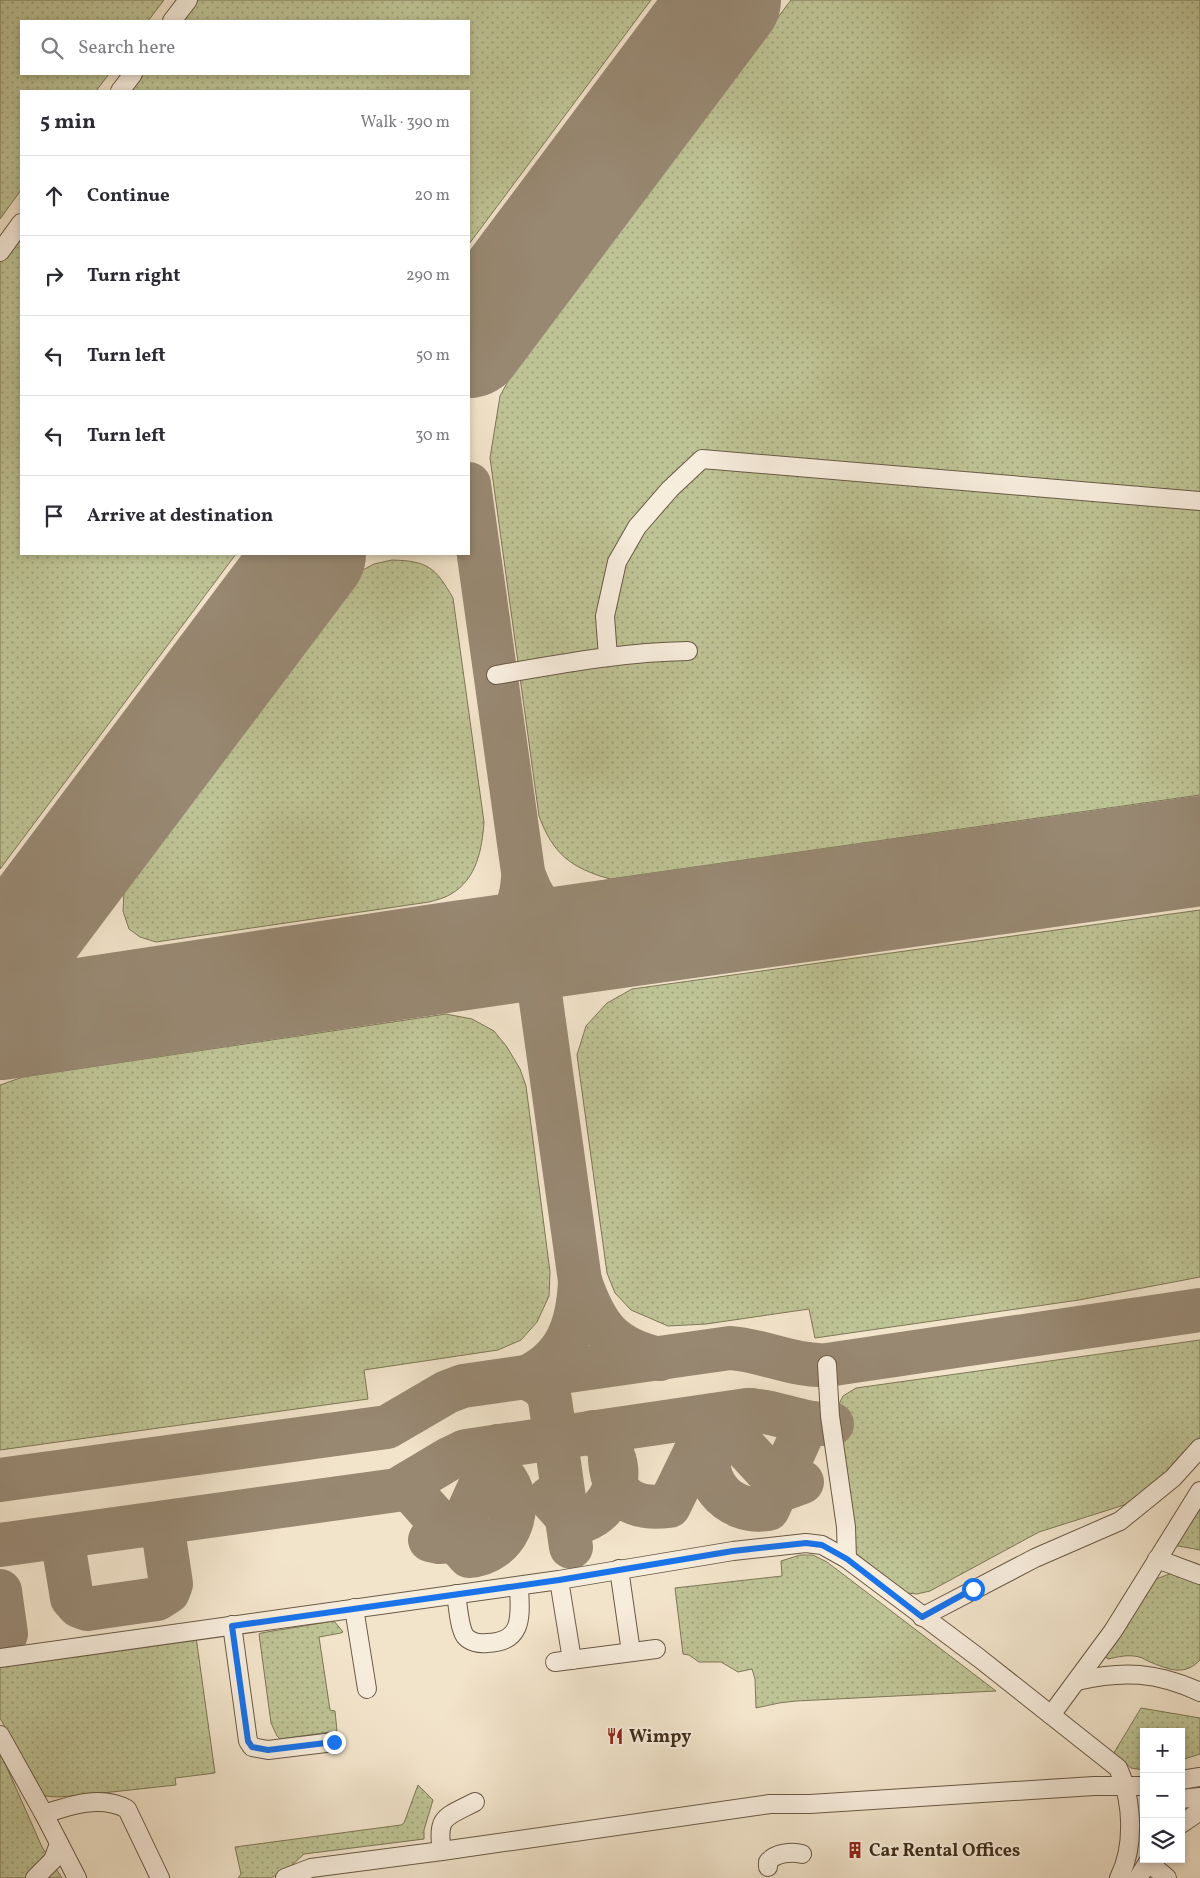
<!DOCTYPE html>
<html lang="en">
<head>
<meta charset="utf-8">
<style>
	:root { --surface:#fff; --page:#f2f2f3; --text:#2b2b33; --muted:#7c7c81; --line:#e1e1e2 }
	body { margin:0; font-family:Vollkorn,serif; background:var(--page); color:var(--text) }
	.controls { position:absolute; right:15px; bottom:15px; display:grid; overflow:hidden; border-radius:0px; box-shadow:0 2px 8px #0003 }
	.controls button { width:45px; height:45px; display:grid; place-items:center; padding:0; border:0; border-bottom:1px solid var(--line); background:var(--surface); color:var(--text); font:25px sans-serif }
	.stop { position:absolute; width:15px; height:15px; margin:-11px; border:4px solid #1a73e8; border-radius:50%; background:#fff }
	.stop.end { background:#1a73e8; border-color:#fff; box-shadow:0 1px 5px #0008 }
	.list { margin:0; padding:0; list-style:none }
	h2 { display:flex; justify-content:space-between; align-items:center; height:65px; margin:0; padding:0 20px; font-size:21px }
	h2 small { font-size:16px; font-weight:400; color:var(--muted) }
	.list li { display:grid; grid-template-columns:32px 1fr auto; gap:15px; align-items:center; box-sizing:border-box; height:80px; padding:0 20px; border-top:1px solid var(--line) }
	.list b { display:block; font-size:19px; white-space:nowrap }
	.list em { font-size:16px; font-style:normal; color:var(--muted) }
	.icon { flex:none; width:28px; height:28px; fill:none; stroke:currentColor; stroke-width:2; stroke-linecap:round; stroke-linejoin:round }
	.map { position:relative; flex:none; width:1200px; height:1878px; overflow:hidden }
	.search { position:absolute; background:var(--surface); box-shadow:0 2px 8px #0003; left:20px; top:20px; width:450px; height:55px; display:flex; align-items:center; gap:12px; box-sizing:border-box; padding:0 18px; border-radius:0px; color:var(--muted); font-size:19px }
	.panel { position:absolute; background:var(--surface); box-shadow:0 2px 8px #0003; left:20px; top:90px; width:450px; height:465px; border-radius:0px }
	.map>svg:first-child { display:block }
	.green { fill:url(#green-dots); stroke:#7e7756 }
	.lines { fill:none; stroke-linecap:round; stroke-linejoin:round }
	.taxiway { stroke:#988872; stroke-width:44 }
	.runway { stroke:#988872; stroke-width:110 }
	.minor-casing { stroke:#6a5945; stroke-width:20 }
	.minor { stroke:#f7eddd; stroke-width:18 }
	.route { stroke:#1a73e8; stroke-width:6 }
	.labels { text-anchor:middle; stroke-width:4.5; stroke-linejoin:round; paint-order:stroke }
	.poi-label { font-size:18px; font-weight:bold; fill:#3d2b18; stroke:#f7eddd; text-anchor:start }
</style>
</head>
<body>
<div class="map">
<svg width="1200" height="1878" viewBox="0 0 1200 1878">
	<defs>
		<pattern id="green-dots" width="8" height="8" patternUnits="userSpaceOnUse" patternTransform="scale(1.25)"><rect width="8" height="8" fill="#bec395"/><path d="M2 2h.1M6 6h.1" fill="none" stroke="#9c9f79" stroke-width="1.8" stroke-linecap="round"/></pattern>
	</defs>
	<rect width="100%" height="100%" fill="#f2e4cb"/>
	<filter id="stains"><feTurbulence type="fractalNoise" baseFrequency=".004" numOctaves="4"/><feColorMatrix values="0 0 0 0 .2 0 0 0 0 .09 0 0 0 0 .02 0 0 0 .5 -.17"/></filter>
	<radialGradient id="worn" r=".72"><stop offset=".6" stop-color="#630" stop-opacity="0"/><stop offset="1" stop-color="#630" stop-opacity=".3"/></radialGradient>
	<g class="green">
		<path d="M 0,0 L 164,0 L 148,21 L 21,21 L 21,74 L 109,74 L 96,91 L 21,91 L 21,190 L 0,219 Z"/>
		<path d="M 192,0 L 651,0 L 469,244 L 469,91 L 123,91 L 136,74 L 469,74 L 469,21 L 176,21 Z"/>
		<path d="M 791,0 L 1200,0 L 1200,795 L 610,879 C 571,868 553,854 539,816 L 490,458 L 500,396 L 520,359 Z"/>
		<path d="M 21,228 L 21,554 L 236,554 L 0,869 L 0,256 Z"/>
		<path d="M 392,560 C 428,561 435,567 453,598 L 484,822 C 482,849 477,879 451,894 C 445,898 436,900 429,902 L 156,942 L 140,937 L 129,929 L 123,911 L 124,892 L 134,876 L 359,572 L 374,564 Z"/>
		<path d="M 1200,910 L 1200,1277 L 1079,1300 L 815,1338 L 809,1309 L 706,1324 L 668,1326 L 631,1310 L 615,1293 L 607,1273 L 577,1055 L 586,1026 L 607,1003 L 632,989 Z"/>
		<path d="M 446,1014 L 472,1019 L 494,1031 L 507,1047 L 520,1069 L 526,1086 L 550,1272 L 549,1296 L 537,1322 L 521,1340 L 498,1350 L 364,1370 L 368,1399 L 0,1450 L 0,1085 L 23,1077 Z"/>
		<path d="M 1200,1340 L 1200,1438 L 1174,1467 L 1150,1488 L 1124,1505 L 1039,1532 L 930,1591 L 917,1594 L 906,1593 L 853,1551 L 837,1408 L 843,1396 L 856,1388 Z"/>
		<path d="M 1200,1501 L 1200,1550 L 1173,1545 Z"/>
		<path d="M 800,1555 L 813,1555 L 827,1562 L 996,1691 L 796,1701 L 779,1703 L 756,1708 L 755,1679 L 752,1669 L 738,1672 L 721,1662 L 699,1662 L 689,1655 L 683,1654 L 675,1588 L 782,1576 L 781,1561 Z"/>
		<path d="M 1175,1572 L 1200,1577 L 1200,1660 C 1184,1677 1168,1669 1150,1662 C 1145,1660 1144,1658 1139,1657 C 1128,1654 1118,1657 1108,1659 L 1103,1655 L 1148,1582 Z"/>
		<path d="M 334,1621 L 343,1632 L 341,1633 L 319,1637 L 330,1710 L 335,1711 L 337,1731 L 280,1739 L 277,1736 L 271,1723 L 259,1634 L 261,1633 Z"/>
		<path d="M 196,1637 L 215,1773 L 175,1778 L 176,1785 L 84,1795 L 57,1797 L 45,1796 L 34,1780 L 0,1718 L 0,1666 Z"/>
		<path d="M 1141,1708 L 1200,1718 L 1200,1754 L 1181,1760 L 1181,1732 L 1144,1732 L 1144,1770 L 1131,1768 L 1121,1759 L 1115,1761 L 1112,1756 Z"/>
		<path d="M 0,1752 L 42,1847 L 62,1878 L 0,1878 Z"/>
		<path d="M 418,1785 L 433,1800 L 424,1830 L 424,1839 L 304,1854 L 291,1866 L 271,1878 L 238,1878 L 241,1874 L 235,1847 L 401,1825 L 404,1823 Z"/>
	</g>
	<g class="lines">
		<g class="taxiway">
			<path d="M 469,349 L 489,316"/>
			<path d="M 469,484 L 580,1281 C 578,1325 567,1359 525,1378 C 537,1382 546,1387 550,1400 L 571,1547"/>
			<path d="M 525,878 C 539,919 564,926 603,936"/>
			<path d="M 457,956 C 498,941 520,924 523,878"/>
			<path d="M 580,1281 C 596,1327 611,1348 660,1359"/>
			<path d="M 751,1410 C 738,1419 723,1426 715,1440 C 695,1478 728,1515 768,1509 L 807,1423"/>
			<path d="M 715,1415 L 783,1489 L 802,1482"/>
			<path d="M 610,1460 C 613,1499 633,1510 669,1506 L 707,1428"/>
			<path d="M 0,1480 L 387,1427 L 447,1392 L 463,1386 L 730,1348 C 763,1350 794,1367 827,1365 L 1200,1310"/>
			<path d="M 406,1485 L 469,1556 C 506,1554 526,1510 506,1480 C 496,1465 479,1459 464,1452"/>
			<path d="M 550,1498 L 572,1523 C 604,1520 625,1485 613,1456 C 609,1446 601,1438 593,1432"/>
			<path d="M 62,1537 L 72,1598 L 79,1606 L 87,1609 L 157,1599 L 168,1592 L 171,1584 L 162,1523"/>
			<path d="M 430,1540 L 439,1542 L 455,1541 L 498,1446"/>
			<path d="M 0,1545 L 397,1490 L 449,1459 L 466,1451 L 747,1410 C 776,1410 802,1426 832,1424"/>
			<path d="M 0,1591 L 6,1634"/>
		</g>
		<g class="runway">
			<path d="M 469,343 L 726,0"/>
			<path d="M 0,968 L 311,554"/>
			<path d="M 0,1025 L 457,956 L 1200,851"/>
		</g>
		<g class="minor-casing">
			<g id="minor">
				<path d="M 172,21 L 188,0"/>
				<path d="M 120,91 L 133,74"/>
				<path d="M 0,252 L 21,223"/>
				<path d="M 608,657 L 605,616 L 617,562 L 637,527 L 670,489 L 702,459 L 1200,501"/>
				<path d="M 496,675 C 560,664 623,652 688,651"/>
				<path d="M 827,1365 L 830,1416 L 846,1527 L 847,1559"/>
				<path d="M 1157,1559 L 1200,1575"/>
				<path d="M 619,1569 L 631,1652"/>
				<path d="M 559,1580 L 572,1660"/>
				<path d="M 456,1594 C 458,1605 459,1627 465,1636 C 470,1642 479,1644 487,1643 C 525,1642 520,1614 519,1586"/>
				<path d="M 354,1608 L 367,1689"/>
				<path d="M 922,1617 L 1035,1558 L 1120,1521 L 1173,1478 L 1200,1448"/>
				<path d="M 232,1625 L 248,1741 L 252,1747 L 268,1750 L 334,1742"/>
				<path d="M 0,1658 L 559,1580 L 733,1551 L 806,1543 L 822,1545 L 847,1559 L 979,1658 L 1118,1768 C 1133,1801 1135,1846 1119,1878"/>
				<path d="M 555,1662 L 656,1649"/>
				<path d="M 1077,1681 C 1123,1670 1157,1672 1200,1692"/>
				<path d="M 1051,1715 L 1113,1631 L 1200,1491"/>
				<path d="M 0,1735 L 44,1814 L 77,1878"/>
				<path d="M 1181,1780 L 1200,1777"/>
				<path d="M 1181,1799 L 1200,1797"/>
				<path d="M 44,1814 C 71,1805 101,1795 127,1809 L 160,1878"/>
				<path d="M 1181,1824 L 1200,1811"/>
				<path d="M 442,1851 C 436,1816 446,1817 475,1802"/>
				<path d="M 1148,1862 L 1167,1878"/>
				<path d="M 768,1867 L 768,1862 C 775,1853 792,1851 802,1854"/>
				<path d="M 35,1878 L 53,1860 L 59,1844"/>
				<path d="M 285,1878 L 311,1868 L 442,1851 L 770,1804 L 810,1804 L 1094,1786 L 1144,1786"/>
				<path d="M 1138,1878 L 1150,1859"/>
			</g>
		</g>
		<use href="#minor" class="minor"/>
	</g>
	<g class="lines">
		<path class="route" d="M 334,1742 L 268,1750 L 252,1747 L 248,1741 L 232,1626 L 559,1580 L 733,1551 L 806,1543 L 822,1545 L 847,1559 L 922,1617 L 973,1589"/>
	</g>
	<defs>
		<g id="restaurant-bare" transform="scale(1.35)"><path d="M-5-6h1v4h1v-4h1v4h1v-4h1v5L-1.5 .5V6h-2V.5L-5-1ZM5-6V6H3V1.5H1.5Q1.5-4 5-6Z" fill="#8f2418" stroke="#f7eddd" stroke-width="2.5" paint-order="stroke"/></g>
		<g id="building-bare" transform="scale(1.35)"><path d="M-4-6H4V6H1V3H-1V6H-4ZM-2.5-4.3h1.7v1.8h-1.7ZM.8-4.3h1.7v1.8H.8ZM-2.5-1h1.7V.8h-1.7ZM.8-1h1.7V.8H.8Z" fill="#8f2418" stroke="#f7eddd" stroke-width="2.5" paint-order="stroke"/></g>
	</defs>
	<g fill-rule="evenodd">
		<use href="#restaurant-bare" x="615" y="1736"/>
		<use href="#building-bare" x="855" y="1850"/>
	</g>
	<g class="labels">
		<g class="poi-label">
			<text x="629" y="1742">Wimpy</text>
			<text x="869" y="1856">Car Rental Offices</text>
		</g>
	</g>
	<rect width="100%" height="100%" filter="url(#stains)"/>
	<rect width="100%" height="100%" fill="url(#worn)"/>
</svg>
<div class="controls">
<button>+</button>
<button>−</button>
<button><svg class="icon" aria-label="layers" viewBox="0 0 24 24"><path d="M12 4l9 5-9 5-9-5zM3 14l9 5 9-5"/></svg></button>
</div>
<div class="stop" style="left:973px;top:1589px"></div>
<div class="stop end" style="left:334px;top:1742px"></div>
<div class="search"><svg class="icon" aria-label="search" viewBox="0 0 24 24"><circle cx="10" cy="10" r="6"/><path d="M15 15l6 6"/></svg>Search here</div>
<section class="panel">
<h2>5 min<small>Walk · 390 m</small></h2>
<ul class="list">
<li><svg class="icon" aria-label="ahead" viewBox="0 0 24 24"><path d="M12 20V5M6 11l6-6 6 6"/></svg><div><b>Continue</b></div><em>20 m</em></li>
<li><svg class="icon" aria-label="right" viewBox="0 0 24 24"><path d="M7 20v-9h11M14 6l5 5-5 5"/></svg><div><b>Turn right</b></div><em>290 m</em></li>
<li><svg class="icon" aria-label="left" viewBox="0 0 24 24"><path d="M17 20v-9H6M10 6l-5 5 5 5"/></svg><div><b>Turn left</b></div><em>50 m</em></li>
<li><svg class="icon" aria-label="left" viewBox="0 0 24 24"><path d="M17 20v-9H6M10 6l-5 5 5 5"/></svg><div><b>Turn left</b></div><em>30 m</em></li>
<li><svg class="icon" aria-label="arrive" viewBox="0 0 24 24"><path d="M6 21V4h12l-3 4 3 4H6"/></svg><div><b>Arrive at destination</b></div></li>
</ul>
</section>
</div>
</body>
</html>
